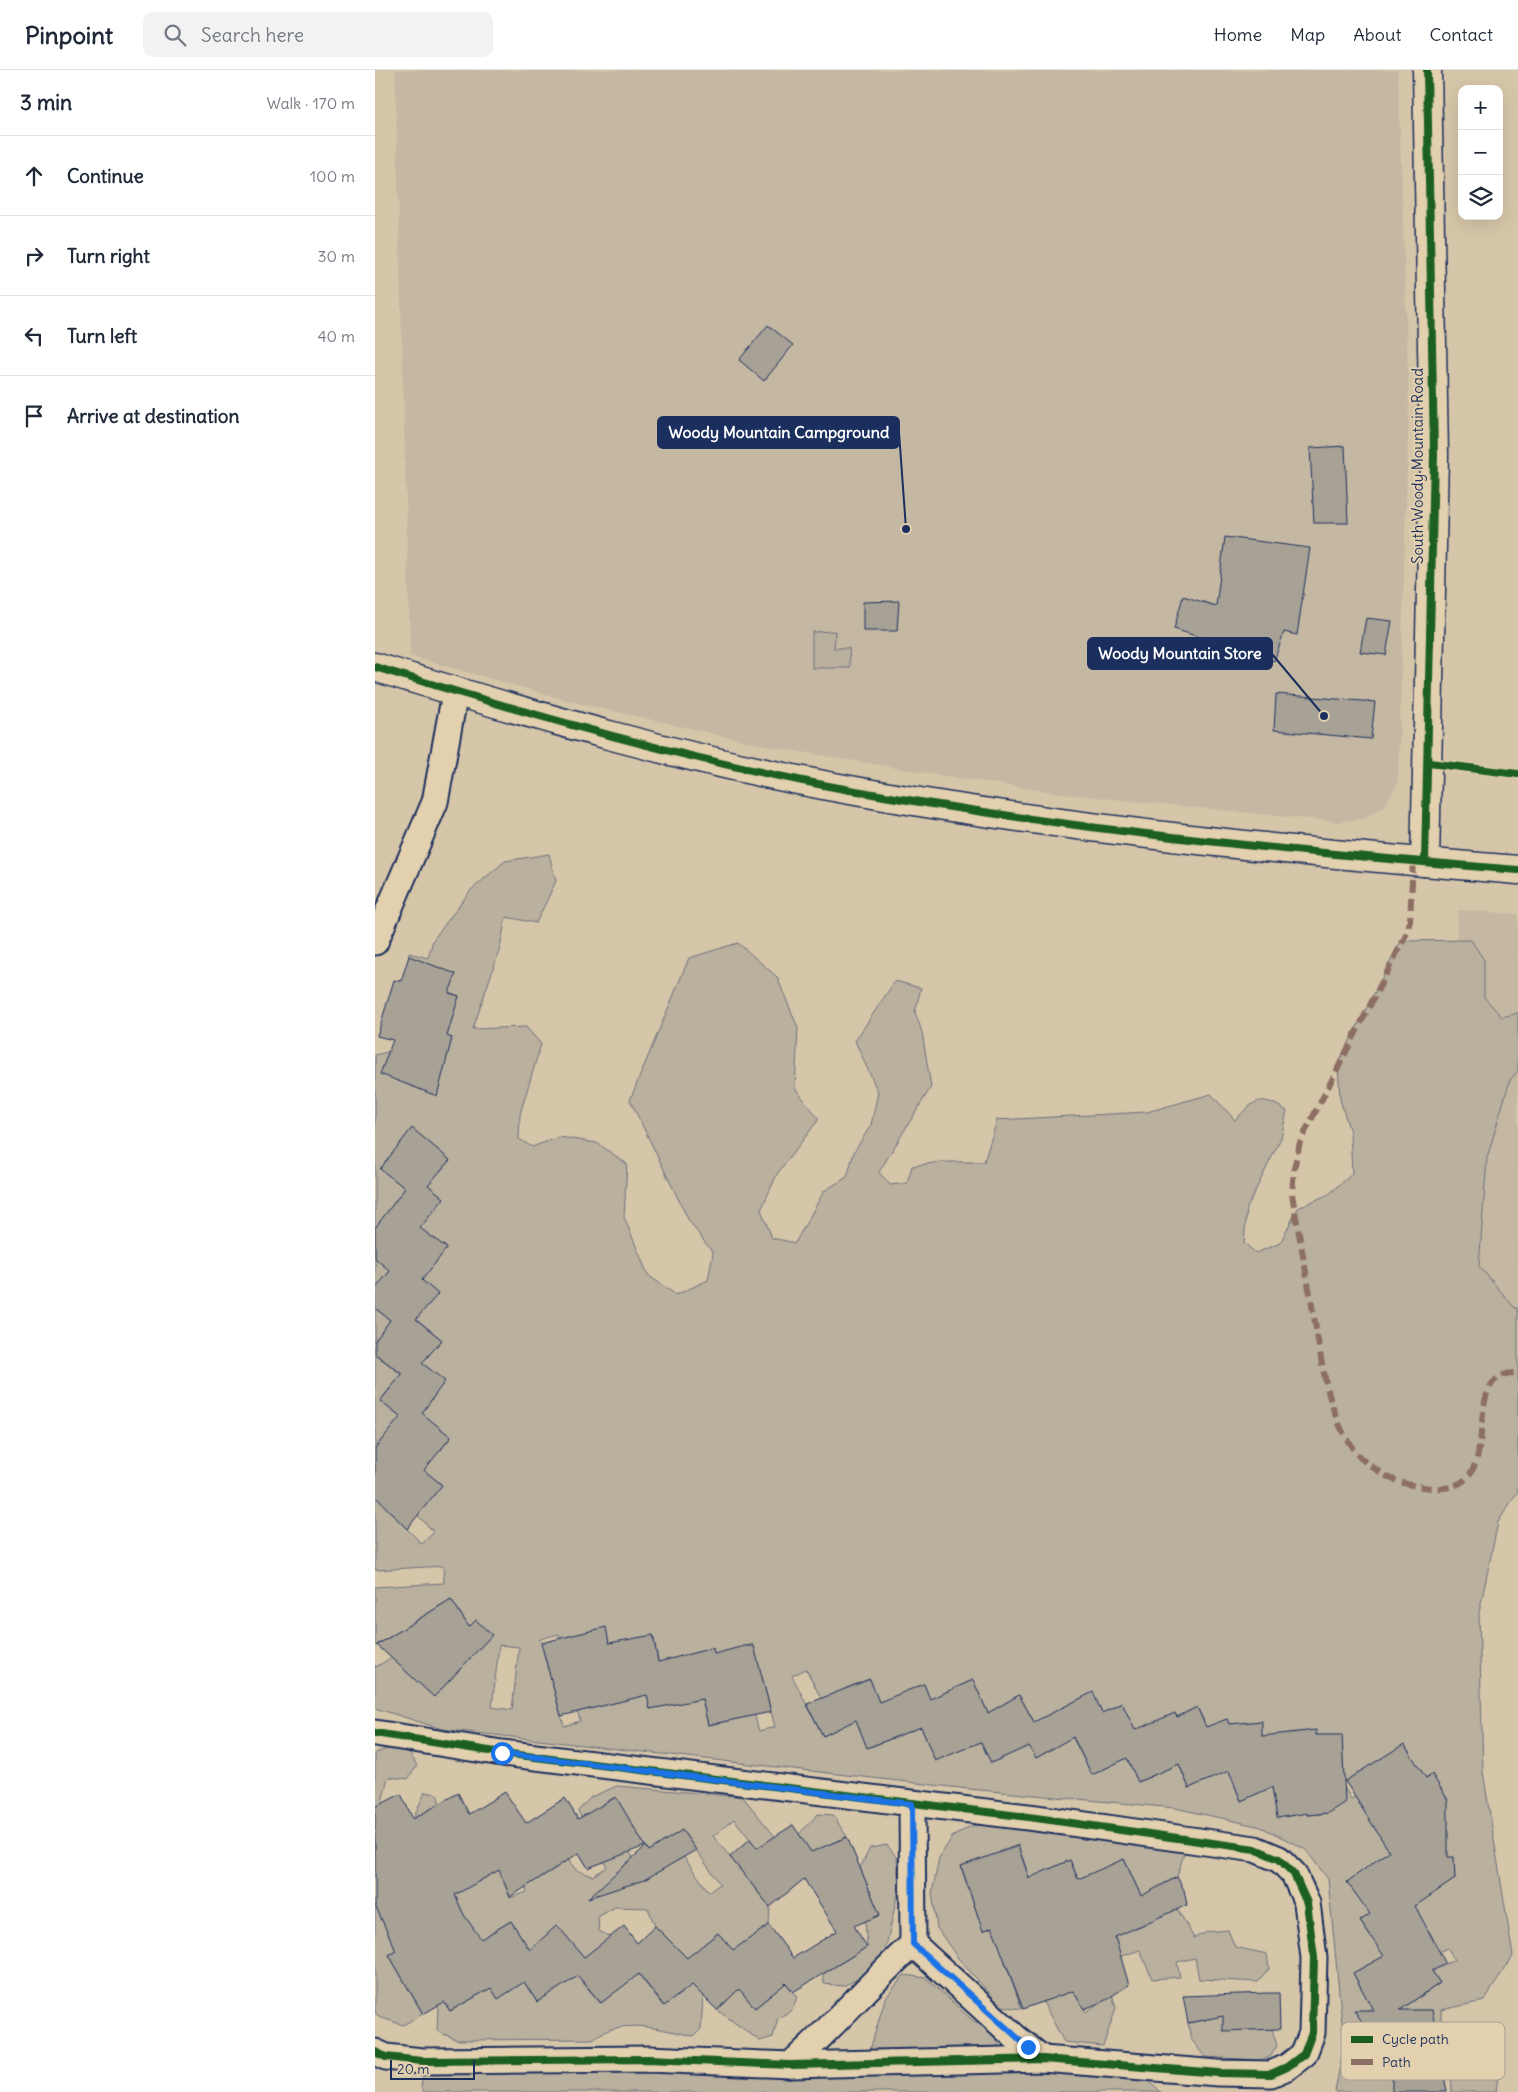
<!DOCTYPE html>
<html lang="en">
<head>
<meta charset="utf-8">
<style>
	:root { --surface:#fff; --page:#f2f2f3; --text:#1f2937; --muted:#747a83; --line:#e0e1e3 }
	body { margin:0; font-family:Delius,sans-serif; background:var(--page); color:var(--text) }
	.controls { position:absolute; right:15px; top:15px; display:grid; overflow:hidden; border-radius:10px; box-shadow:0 5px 20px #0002 }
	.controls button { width:45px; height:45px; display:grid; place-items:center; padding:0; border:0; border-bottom:1px solid var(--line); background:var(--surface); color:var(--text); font:25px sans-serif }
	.scale { position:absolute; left:15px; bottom:12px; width:85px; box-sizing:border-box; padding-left:5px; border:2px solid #1b2f5e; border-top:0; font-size:14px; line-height:18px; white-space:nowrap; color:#1b2f5e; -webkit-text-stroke:4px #e2d0ae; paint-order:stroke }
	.stop { position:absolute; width:15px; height:15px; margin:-11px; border:4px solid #1a73e8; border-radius:50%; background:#fff }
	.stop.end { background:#1a73e8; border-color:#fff; box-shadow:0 1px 5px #0008 }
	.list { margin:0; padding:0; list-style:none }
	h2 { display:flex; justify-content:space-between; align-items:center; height:65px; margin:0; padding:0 20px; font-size:21px }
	h2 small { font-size:16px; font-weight:400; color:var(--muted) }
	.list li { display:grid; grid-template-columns:32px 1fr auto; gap:15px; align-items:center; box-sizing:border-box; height:80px; padding:0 20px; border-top:1px solid var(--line) }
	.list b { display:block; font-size:19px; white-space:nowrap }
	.list em { font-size:16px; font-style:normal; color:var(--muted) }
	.icon { flex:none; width:28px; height:28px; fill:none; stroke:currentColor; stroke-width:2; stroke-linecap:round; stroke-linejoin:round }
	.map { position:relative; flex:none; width:1143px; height:2022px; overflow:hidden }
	header { display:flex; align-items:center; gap:30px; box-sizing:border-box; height:70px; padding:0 25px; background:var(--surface); border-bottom:1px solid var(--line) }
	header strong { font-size:24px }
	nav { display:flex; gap:28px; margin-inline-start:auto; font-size:18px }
	.search { width:350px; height:45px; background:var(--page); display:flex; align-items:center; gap:12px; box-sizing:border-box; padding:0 18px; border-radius:10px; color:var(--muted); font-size:19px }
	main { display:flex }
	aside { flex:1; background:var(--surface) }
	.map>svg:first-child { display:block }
	.built { fill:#c5b8a2 }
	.green { fill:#bab09e; stroke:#6a707e; fill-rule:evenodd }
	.building { fill:#a7a196; stroke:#1b2f5e }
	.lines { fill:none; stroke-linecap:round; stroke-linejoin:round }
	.street-casing { stroke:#1b2f5e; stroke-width:29 }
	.secondary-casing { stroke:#1b2f5e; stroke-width:31 }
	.primary-casing { stroke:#1b2f5e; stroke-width:31 }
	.street { stroke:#e2d0ae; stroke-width:25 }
	.secondary { stroke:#e2d0ae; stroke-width:28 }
	.primary { stroke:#e2d0ae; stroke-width:28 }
	.quiet { stroke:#8d6e63; stroke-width:6; stroke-dasharray:12 6; stroke-linecap:butt }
	.cycleway-casing { stroke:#e2d0ae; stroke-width:11 }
	.cycleway { stroke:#1b5e20; stroke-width:8 }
	.route { stroke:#1a73e8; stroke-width:6 }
	.labels { text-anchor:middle; stroke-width:4; stroke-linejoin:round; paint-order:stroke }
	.street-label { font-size:15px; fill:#1b2f5e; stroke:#e2d0ae }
	.key { fill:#e2d0ae; stroke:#a6a096; stroke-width:1 }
	.key-label { font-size:14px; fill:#1b2f5e }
	.leader { fill:none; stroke:#1b2f5e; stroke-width:2 }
	.callout-dot { fill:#1b2f5e; stroke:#e2d0ae; stroke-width:2 }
	.callout { fill:#1b2f5e; stroke:#1b2f5e; stroke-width:2 }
	.callout-label { font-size:16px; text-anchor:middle; font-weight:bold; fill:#fff }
</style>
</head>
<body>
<header>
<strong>Pinpoint</strong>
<div class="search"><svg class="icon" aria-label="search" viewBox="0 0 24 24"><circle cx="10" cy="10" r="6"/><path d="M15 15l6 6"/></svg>Search here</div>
<nav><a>Home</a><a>Map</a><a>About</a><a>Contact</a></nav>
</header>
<main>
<aside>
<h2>3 min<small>Walk · 170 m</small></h2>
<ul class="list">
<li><svg class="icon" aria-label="ahead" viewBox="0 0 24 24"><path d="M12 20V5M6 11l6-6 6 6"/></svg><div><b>Continue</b></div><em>100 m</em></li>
<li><svg class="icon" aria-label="right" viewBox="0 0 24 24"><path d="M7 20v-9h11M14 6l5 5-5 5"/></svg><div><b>Turn right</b></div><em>30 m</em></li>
<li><svg class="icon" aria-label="left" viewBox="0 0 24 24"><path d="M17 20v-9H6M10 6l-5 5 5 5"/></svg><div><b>Turn left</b></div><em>40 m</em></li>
<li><svg class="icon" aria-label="arrive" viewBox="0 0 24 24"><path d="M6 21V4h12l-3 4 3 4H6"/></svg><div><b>Arrive at destination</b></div></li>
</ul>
</aside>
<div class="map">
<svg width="1143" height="2022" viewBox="0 0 1143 2022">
	<rect width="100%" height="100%" fill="#d6c6a9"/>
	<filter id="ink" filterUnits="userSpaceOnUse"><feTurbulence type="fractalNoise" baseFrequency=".02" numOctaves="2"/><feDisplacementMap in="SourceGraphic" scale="10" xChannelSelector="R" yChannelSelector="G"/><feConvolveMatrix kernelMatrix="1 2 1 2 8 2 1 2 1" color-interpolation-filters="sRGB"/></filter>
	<g filter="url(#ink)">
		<g class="built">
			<path d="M 20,0 L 1023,0 L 1034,333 L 1023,713 L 1009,737 L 989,749 L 962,752 L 690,724 L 569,706 L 396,677 L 194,631 L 35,586 Z"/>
			<path d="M 1083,840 L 1143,844 L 1143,1258 L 1058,1252 Z"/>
		</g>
		<g class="green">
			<path d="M 460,561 L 459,578 L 474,578 L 475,598 L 437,598 L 437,562 Z"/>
			<path d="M 174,784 L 181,811 L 161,853 L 131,847 L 125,878 L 98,959 L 151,957 L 166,974 L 145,1044 L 144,1069 L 157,1077 L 184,1067 L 222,1073 L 252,1094 L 249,1147 L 273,1205 L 301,1225 L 333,1210 L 338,1183 L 314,1151 L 255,1030 L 314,888 L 363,873 L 402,907 L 423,958 L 420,1018 L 444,1049 L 402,1104 L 386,1140 L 397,1168 L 420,1173 L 449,1121 L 472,1107 L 479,1082 L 496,1055 L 503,1022 L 480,971 L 520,911 L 546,918 L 540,942 L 547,962 L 556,1017 L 504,1102 L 515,1115 L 532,1113 L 537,1096 L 566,1092 L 609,1092 L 622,1050 L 772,1042 L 836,1024 L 860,1050 C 881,1029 885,1024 912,1041 L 906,1068 L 872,1138 L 869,1173 L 881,1183 L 905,1173 L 923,1138 L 954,1124 L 977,1104 L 975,1062 L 965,1029 L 963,994 L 1026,871 L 1096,870 L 1109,890 L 1109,927 L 1127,947 L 1143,943 L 1143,1001 L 1135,1010 L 1112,1088 L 1104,1196 L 1139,1237 L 1143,1239 L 1143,1421 L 1123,1452 L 1104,1543 L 1108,1702 L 1138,1886 L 1109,1931 L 1066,1940 L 1066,1953 L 1061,1958 L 988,1971 L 993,2000 L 1044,1991 L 1017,2022 L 960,2022 L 969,1973 L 953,1809 L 930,1779 L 886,1757 L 800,1738 L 594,1719 L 67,1659 L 0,1638 L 0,1595 L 1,1597 L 86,1544 L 76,1529 L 0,1576 L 0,1517 L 69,1513 L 68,1496 L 0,1500 L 0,1426 L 47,1474 L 59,1462 L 0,1402 L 54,1430 L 67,1415 L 33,1388 L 0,1378 L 0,1284 L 57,1328 L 7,1262 L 0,1271 L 0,1238 L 55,1283 L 67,1270 L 3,1217 L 0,1219 L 0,985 L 36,976 L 72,986 L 77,968 L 28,955 L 84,926 L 32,905 L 34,883 L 53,888 L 58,870 L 96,820 L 130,791 ZM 15,1318 L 76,1367 L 66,1380 L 5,1331 ZM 184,1564 L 205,1651 L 189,1656 L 165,1569 ZM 278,1565 L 292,1635 L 275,1639 ZM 378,1574 L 400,1657 L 384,1661 L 362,1579 ZM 124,1575 L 144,1577 L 137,1640 L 117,1637 ZM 317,1584 L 353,1651 L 352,1651 L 333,1655 ZM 431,1599 L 462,1659 L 448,1666 L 417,1606 ZM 494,1609 L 518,1668 L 493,1678 L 469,1619 ZM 598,1610 L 632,1685 L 582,1617 ZM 549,1614 L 560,1691 L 532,1621 ZM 644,1625 L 675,1680 L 661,1688 L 630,1633 ZM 746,1633 L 781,1704 L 764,1712 L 730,1642 ZM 822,1637 L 829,1651 L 817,1657 L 810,1643 ZM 683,1640 L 733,1697 L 717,1705 ZM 800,1643 L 829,1711 L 814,1718 L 785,1650 ZM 852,1649 L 883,1723 L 866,1731 L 835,1656 ZM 941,1661 L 947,1744 L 932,1745 L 924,1663 ZM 1030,1675 L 1039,1690 L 976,1729 L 967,1713 ZM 1056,1704 L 1066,1719 L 1003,1763 L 994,1748 ZM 1055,1802 L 1066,1818 L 995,1866 L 985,1851 ZM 1055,1862 L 1062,1877 L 986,1918 L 978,1903 ZM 1073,1878 L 1079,1890 L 1067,1896 L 1061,1883 ZM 1055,1898 L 1065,1913 L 993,1961 L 984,1946 Z"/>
			<path d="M 18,1677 L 35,1683 L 42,1696 L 33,1709 L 13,1707 L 7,1733 L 0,1747 L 0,1683 Z"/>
			<path d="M 242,1716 L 368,1727 L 410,1779 L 398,1798 L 359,1749 L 338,1766 L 395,1837 L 394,1855 L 378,1866 L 422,1927 L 417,1940 L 403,1948 L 398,1967 L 385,1971 L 342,1940 L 353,1930 L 280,1856 L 273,1838 L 240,1837 L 223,1847 L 224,1861 L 235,1867 L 288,1936 L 311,1908 L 328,1925 L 326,1959 L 319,1966 C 287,1960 246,1946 218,1969 L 82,1970 L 62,1961 L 63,1935 L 28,1877 L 14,1885 L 48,1944 L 28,1955 L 7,1948 L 0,1943 L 0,1835 L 50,1722 L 62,1724 L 65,1734 L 106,1810 L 125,1799 L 163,1809 L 181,1798 L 183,1777 L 201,1800 L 218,1806 L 232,1797 L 203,1741 L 216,1727 ZM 240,1727 L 285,1800 L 271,1809 L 226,1735 ZM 307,1760 L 345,1814 L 334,1822 L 295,1768 ZM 146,1806 L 152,1822 L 135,1828 L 129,1812 ZM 136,1851 L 180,1920 L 162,1932 L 118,1862 ZM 96,1856 L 139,1918 L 123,1928 ZM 343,1863 L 395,1926 L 380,1938 L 328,1875 ZM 169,1867 L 239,1923 L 225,1933 ZM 38,1881 L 100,1927 L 75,1941 Z"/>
			<path d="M 443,1744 L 458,1745 L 472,1767 L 457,1773 L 475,1815 L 463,1825 L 424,1764 Z"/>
			<path d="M 616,1752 L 810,1780 L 802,1807 L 788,1814 L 819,1868 L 832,1862 L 853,1860 L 860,1877 L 892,1884 L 894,1899 L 883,1912 L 824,1909 L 820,1888 L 802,1892 L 805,1907 L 777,1909 L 765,1880 L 728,1892 L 741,1938 L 728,1976 L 689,1972 L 668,1932 L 660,1878 L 629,1890 L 647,1939 L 626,1936 L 582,1887 L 562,1858 L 557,1823 L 564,1788 L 577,1767 L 594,1757 ZM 643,1775 L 672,1857 L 654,1863 L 625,1781 ZM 749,1789 L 777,1850 L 761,1858 L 734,1796 ZM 604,1790 L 626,1854 L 608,1861 L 586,1797 ZM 695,1790 L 724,1857 L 681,1796 ZM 691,1880 L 724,1933 L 711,1942 L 677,1888 Z"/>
			<path d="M 512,1775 L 522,1788 L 524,1818 L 510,1881 L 489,1906 L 468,1916 L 449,1914 L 448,1904 L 492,1877 L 490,1851 L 505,1845 L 485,1798 L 495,1778 Z"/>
			<path d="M 529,1905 L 551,1908 L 597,1950 L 617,1961 L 624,1974 L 621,1981 L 504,1987 L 495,1980 L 510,1929 Z"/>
			<path d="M 828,1931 L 897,1959 L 902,1976 L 895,1987 L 884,1990 L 830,1987 L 816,1969 L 813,1953 L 831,1950 Z"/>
			<path d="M 1106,1974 L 1126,1982 L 1121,2022 L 1077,2022 L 1076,1991 Z"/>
			<path d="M 50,1995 L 406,2006 L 683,2002 L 769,2006 L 786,2022 L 49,2022 L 46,2017 Z"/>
		</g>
		<g class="building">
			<path d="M 393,255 L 418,275 L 389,311 L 364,290 Z"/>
			<path d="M 970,376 L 973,453 L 939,453 L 935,378 Z"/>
			<path d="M 850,467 L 935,478 L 922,565 L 909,562 L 899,591 L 799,559 L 808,526 L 841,536 Z"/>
			<path d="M 524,531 L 522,561 L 488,561 L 488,532 Z"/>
			<path d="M 991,548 L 1017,551 L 1011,585 L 985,582 Z"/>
			<path d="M 901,624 L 1000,632 L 996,669 L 899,660 Z"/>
			<path d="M 34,886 L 81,904 L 74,923 L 84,926 L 72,966 L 77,968 L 62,1026 L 5,1004 L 18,970 L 2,966 L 19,910 L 26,911 Z"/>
			<path d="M 37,1058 L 75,1090 L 53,1115 L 69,1128 L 45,1158 L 72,1178 L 47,1210 L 63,1224 L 41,1249 L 67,1270 L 47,1293 L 70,1311 L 47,1343 L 76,1367 L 49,1400 L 67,1415 L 32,1459 L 0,1426 L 0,1378 L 25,1347 L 5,1331 L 27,1304 L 0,1284 L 0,1271 L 15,1250 L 0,1238 L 0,1219 L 15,1201 L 0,1188 L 0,1158 L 30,1118 L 5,1099 Z"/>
			<path d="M 76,1529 L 94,1557 L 101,1550 L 117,1565 L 59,1627 L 2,1575 Z"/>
			<path d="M 231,1557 L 234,1573 L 278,1565 L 283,1592 L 338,1578 L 339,1584 L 369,1576 L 379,1576 L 396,1642 L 333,1655 L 327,1629 L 275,1639 L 272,1625 L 186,1646 L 166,1573 Z"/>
			<path d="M 495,1609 L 504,1632 L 549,1614 L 555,1629 L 598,1610 L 613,1643 L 644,1625 L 659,1652 L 718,1622 L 727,1643 L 747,1633 L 760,1660 L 800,1643 L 802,1647 L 822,1637 L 831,1657 L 852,1649 L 854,1654 L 887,1651 L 887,1666 L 941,1660 L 941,1665 L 967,1665 L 970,1732 L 953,1743 L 932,1745 L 932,1743 L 902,1748 L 897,1717 L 866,1731 L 854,1701 L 814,1718 L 804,1694 L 763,1712 L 752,1688 L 717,1705 L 698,1667 L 661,1688 L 654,1676 L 616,1693 L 606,1672 L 560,1691 L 546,1657 L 492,1678 L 481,1650 L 448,1666 L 432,1634 Z"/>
			<path d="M 1029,1674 L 1051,1708 L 1057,1704 L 1073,1730 L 1073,1787 L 1079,1787 L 1080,1809 L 1040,1836 L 1071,1894 L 1057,1901 L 1065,1913 L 1025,1940 L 1057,1940 L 1072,2022 L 1017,2022 L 1017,1996 L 993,2000 L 987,1971 L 999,1969 L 979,1940 L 998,1940 L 978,1903 L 1009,1886 L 985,1851 L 995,1844 L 972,1812 L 1014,1781 L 970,1711 Z"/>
			<path d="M 130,1722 L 151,1753 L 190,1728 L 203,1749 L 241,1727 L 270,1776 L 213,1798 L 204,1783 L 135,1827 L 124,1800 L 80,1825 L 89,1845 L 106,1869 L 136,1851 L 155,1880 L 182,1855 L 209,1887 L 249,1856 L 262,1873 L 280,1856 L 312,1888 L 343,1863 L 358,1880 L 394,1855 L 418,1888 L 462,1861 L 429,1809 L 395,1837 L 355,1787 L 375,1769 L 382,1778 L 418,1755 L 436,1782 L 472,1767 L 505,1845 L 479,1856 L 492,1877 L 418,1922 L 411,1913 L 380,1938 L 364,1919 L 342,1940 L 317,1915 L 289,1936 L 264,1904 L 226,1933 L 203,1906 L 162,1932 L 149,1912 L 123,1929 L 116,1918 L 75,1941 L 69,1932 L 48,1944 L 14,1885 L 21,1881 L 0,1835 L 0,1737 L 26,1724 L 38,1749 L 83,1723 L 94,1744 Z"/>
			<path d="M 307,1760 L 321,1780 L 269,1810 L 213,1828 L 271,1776 L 274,1781 Z"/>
			<path d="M 643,1776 L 654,1808 L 695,1790 L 703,1809 L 749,1789 L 766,1826 L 802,1807 L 809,1820 L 812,1835 L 740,1867 L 754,1915 L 729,1931 L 709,1939 L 698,1921 L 648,1939 L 617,1857 L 608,1861 L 586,1796 Z"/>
			<path d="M 893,1923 L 904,1923 L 905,1959 L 848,1961 L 848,1946 L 813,1953 L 808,1926 Z"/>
		</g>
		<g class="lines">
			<g class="street-casing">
				<g id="street">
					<path d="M 0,872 L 60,732 L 80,623"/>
					<path d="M 0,1663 L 127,1683 L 661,1748 L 880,1779 L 904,1789 L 919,1804 L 932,1833 L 939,1888 L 937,1963 L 929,1984 L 912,1997 L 896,2004 L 843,2003 L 668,1989 L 415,1995 L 274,1989 L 47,1991 L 11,1987 L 0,1982"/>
					<path d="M 537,1734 L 538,1874 L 640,1967 L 668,1989"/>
					<path d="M 415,1995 C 458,1957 495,1913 538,1874"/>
				</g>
			</g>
			<g class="secondary-casing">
				<path id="secondary" d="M 1050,792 L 1059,385 L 1052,0"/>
			</g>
			<g class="primary-casing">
				<path id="primary" d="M 0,597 C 157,645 314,691 475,720 C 696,760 920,782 1143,800"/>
			</g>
			<use href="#street" class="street"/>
			<use href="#secondary" class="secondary"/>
			<use href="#primary" class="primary"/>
			<path class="quiet" d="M 1038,791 L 1035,851 L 1031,865 L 925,1072 L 919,1099 L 917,1124 C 924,1165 932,1206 939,1247 C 947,1292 952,1345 981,1383 C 987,1391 999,1398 1008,1404 C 1021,1413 1042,1417 1058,1418 C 1139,1424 1077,1300 1143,1303"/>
			<g class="cycleway-casing">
				<g id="cycleway">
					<path d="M 0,597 C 157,645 314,691 475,720 C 696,760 920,782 1143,800"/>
					<path d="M 1054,693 L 1143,704"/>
					<path d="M 1050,792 L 1059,385 L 1052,0"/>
					<path d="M 0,1663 L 127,1683 L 661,1748 L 880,1779 L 904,1789 L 919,1804 L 932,1833 L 939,1888 L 937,1963 L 929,1984 L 912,1997 L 896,2004 L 843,2003 L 668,1989 L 415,1995 L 274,1989 L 47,1991 L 11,1987 L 0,1982"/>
				</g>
			</g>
			<use href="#cycleway" class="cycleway"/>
		</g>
	</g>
	<g class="lines" filter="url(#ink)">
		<path class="route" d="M 127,1683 L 537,1734 L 538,1874 L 653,1977"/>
	</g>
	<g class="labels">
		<g class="street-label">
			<text transform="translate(1043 396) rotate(-90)" y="5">South Woody Mountain Road</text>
		</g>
	</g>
	<rect x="966" y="1952" width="164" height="58" rx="8" class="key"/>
	<rect x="976" y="1966" width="22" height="7" fill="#1b5e20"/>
	<rect x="976" y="1989" width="22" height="6" fill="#8d6e63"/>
	<g class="key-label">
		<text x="1007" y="1974">Cycle path</text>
		<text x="1007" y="1997">Path</text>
	</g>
	<path class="leader" d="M531 459L524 362M949 646L897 584"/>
	<g class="callout-dot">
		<circle cx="531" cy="459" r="5"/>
		<circle cx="949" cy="646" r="5"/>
	</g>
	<g class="callout">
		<rect x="283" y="347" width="241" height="31" rx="5"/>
		<rect x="713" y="568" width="184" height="31" rx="5"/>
	</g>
	<g class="callout-label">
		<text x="404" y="368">Woody Mountain Campground</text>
		<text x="805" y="589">Woody Mountain Store</text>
	</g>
</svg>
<div class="controls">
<button>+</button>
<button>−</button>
<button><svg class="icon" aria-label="layers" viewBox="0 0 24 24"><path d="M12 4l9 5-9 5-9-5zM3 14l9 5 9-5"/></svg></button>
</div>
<div class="scale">20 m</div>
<div class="stop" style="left:127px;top:1683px"></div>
<div class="stop end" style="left:653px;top:1977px"></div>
</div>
</main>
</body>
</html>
